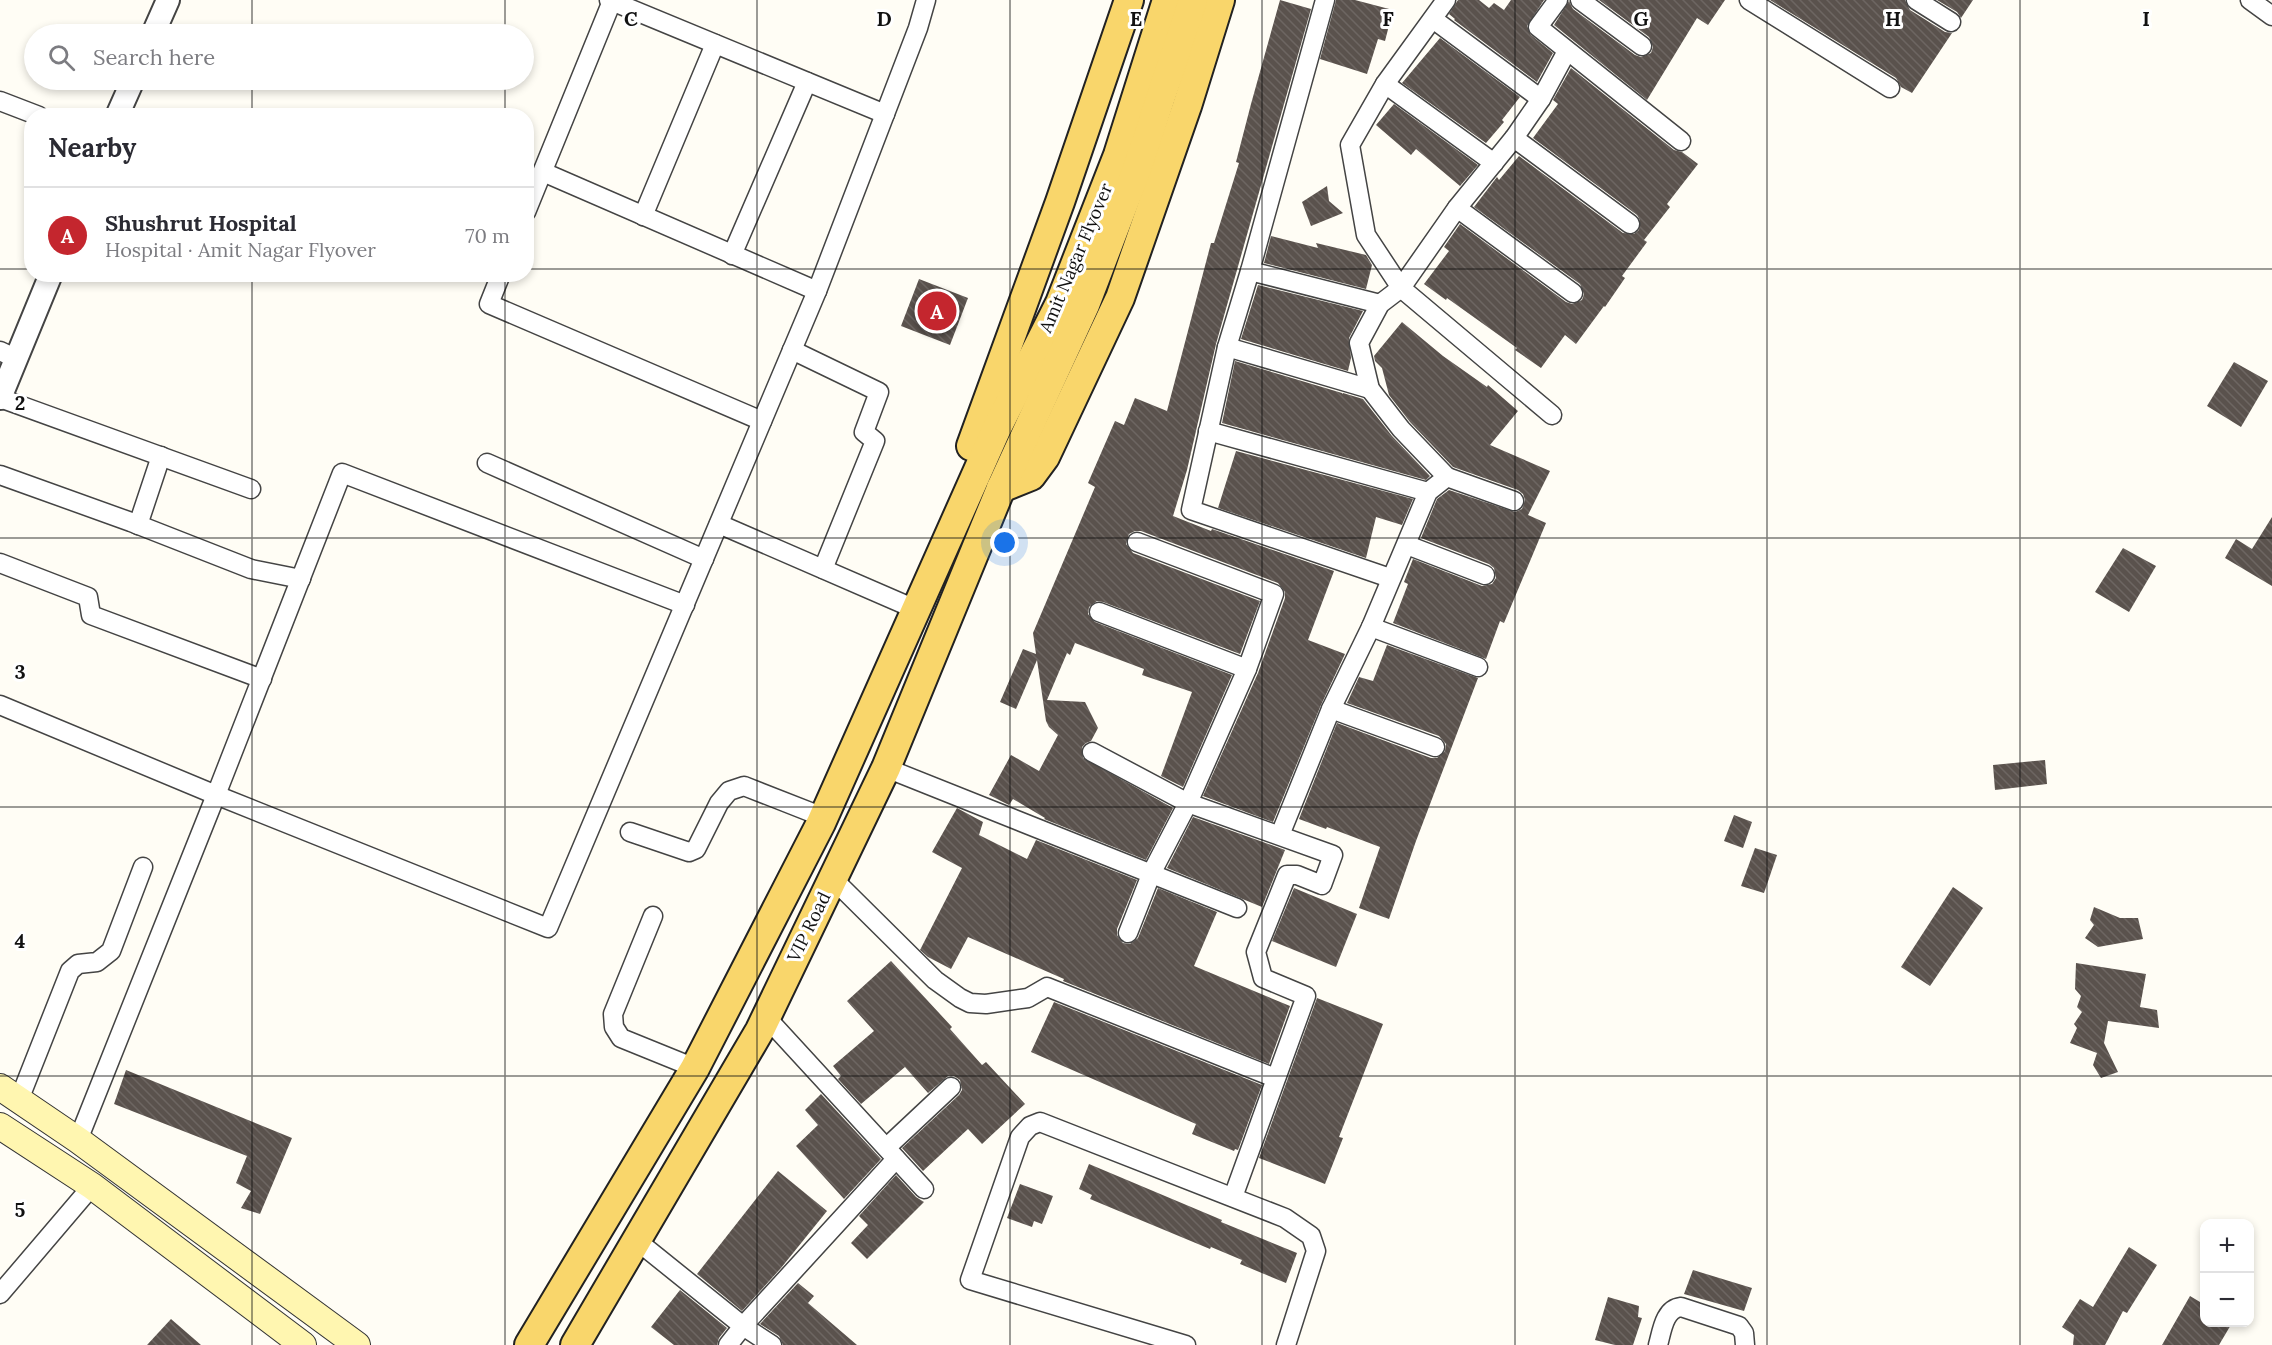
<!DOCTYPE html>
<html lang="en">
<head>
<meta charset="utf-8">
<style>
	:root { --surface:#fff; --page:#f2f2f3; --text:#2b2b33; --muted:#7c7c81; --line:#e1e1e2; --accent:#c4262e }
	body { margin:0; font-family:Lora,serif; background:var(--page); color:var(--text) }
	.controls { position:absolute; right:18px; bottom:18px; display:grid; overflow:hidden; border-radius:12px; box-shadow:0 3px 9px #0003 }
	.controls button { width:54px; height:54px; display:grid; place-items:center; padding:0; border:0; border-bottom:2px solid var(--line); background:var(--surface); color:var(--text); font:30px sans-serif }
	.you { position:absolute; left:1005px; top:543px; width:21px; height:21px; margin:-15px; border:4px solid #fff; border-radius:50%; background:#1a73e8; box-shadow:0 0 0 9px #1a73e833 }
	.badge { display:grid; place-items:center; width:39px; height:39px; border-radius:50%; background:var(--accent); color:#fff; font-size:20px; font-weight:700 }
	.pin { position:absolute; translate:-50% -50%; border:3px solid #fff; box-shadow:0 2px 6px #0006 }
	.list { margin:0; padding:0; list-style:none }
	h2 { display:flex; justify-content:space-between; align-items:center; height:78px; margin:0; padding:0 24px; font-size:26px }
	h2 small { font-size:20px; font-weight:400; color:var(--muted) }
	.list li { display:grid; grid-template-columns:39px 1fr auto; gap:18px; align-items:center; box-sizing:border-box; height:96px; padding:0 24px; border-top:2px solid var(--line) }
	.list b { display:block; font-size:22px; white-space:nowrap }
	.list p { margin:0; font-size:20px; white-space:nowrap; color:var(--muted) }
	.list em { font-size:20px; font-style:normal; color:var(--muted) }
	.icon { flex:none; width:33px; height:33px; fill:none; stroke:currentColor; stroke-width:2; stroke-linecap:round; stroke-linejoin:round }
	.map { position:relative; flex:none; width:2272px; height:1345px; overflow:hidden }
	.search { position:absolute; background:var(--surface); box-shadow:0 3px 9px #0003; left:24px; top:24px; width:510px; height:66px; display:flex; align-items:center; gap:15px; box-sizing:border-box; padding:0 21px; border-radius:33px; color:var(--muted); font-size:22px }
	.panel { position:absolute; background:var(--surface); box-shadow:0 3px 9px #0003; left:24px; top:108px; width:510px; height:174px; border-radius:24px }
	.map>svg:first-child { display:block }
	.building { fill:url(#building-back-hatch) }
	.lines { fill:none; stroke-linecap:round; stroke-linejoin:round }
	.minor-casing { stroke:#444; stroke-width:21 }
	.tertiary-casing { stroke:#444; stroke-width:26 }
	.secondary-casing { stroke:#333; stroke-width:28 }
	.primary-casing { stroke:#222; stroke-width:32 }
	.minor { stroke:#fff; stroke-width:18 }
	.tertiary { stroke:#fff; stroke-width:22 }
	.secondary { stroke:#fff6b0; stroke-width:26 }
	.primary { stroke:#f9d66b; stroke-width:28 }
	.grid { fill:none; stroke:#111; stroke-width:1.5; stroke-opacity:0.55 }
	.labels { text-anchor:middle; stroke-width:6; stroke-linejoin:round; paint-order:stroke }
	.street-label { font-size:18px; fill:#111; stroke:#fff }
	.grid-label { font-size:20px; text-anchor:middle; font-weight:bold; fill:#111; stroke:#fff; stroke-width:6; stroke-linejoin:round; paint-order:stroke }
</style>
</head>
<body>
<div class="map">
<svg width="2272" height="1345" viewBox="0 0 2272 1345">
	<defs>
		<pattern id="building-back-hatch" width="6" height="6" patternUnits="userSpaceOnUse" patternTransform="scale(1.5)"><rect width="6" height="6" fill="#5a524d"/><path d="M-1 5l2 2M0 0l6 6M5-1l2 2" fill="none" stroke="#6d6662"/></pattern>
	</defs>
	<rect width="100%" height="100%" fill="#fffdf5"/>
	<g class="building">
		<path d="M 1280,0 L 1311,9 L 1216,344 L 1187,470 L 1173,516 L 1211,531 L 1212,529 L 1334,571 L 1308,640 L 1345,654 L 1321,705 L 1273,822 L 1203,796 L 1258,673 L 1285,598 L 1285,592 L 1278,583 L 1141,531 L 1135,531 L 1129,534 L 1126,544 L 1133,553 L 1260,601 L 1240,654 L 1103,602 L 1097,601 L 1089,607 L 1088,614 L 1095,622 L 1232,675 L 1183,787 L 1161,776 L 1192,692 L 1142,675 L 1144,669 L 1075,643 L 1070,655 L 1067,653 L 1047,700 L 1085,702 L 1098,728 L 1091,741 L 1086,743 L 1082,747 L 1083,758 L 1173,808 L 1146,860 L 1044,819 L 1045,818 L 1013,799 L 1009,805 L 989,795 L 1011,755 L 1039,771 L 1058,735 L 1049,727 L 1046,721 L 1037,660 L 1016,709 L 1000,702 L 1023,649 L 1036,654 L 1033,633 L 1095,487 L 1088,483 L 1115,421 L 1124,425 L 1135,398 L 1167,411 L 1211,243 L 1214,243 L 1239,163 L 1236,162 L 1251,104 Z"/>
		<path d="M 1336,0 L 1355,0 L 1393,10 L 1385,41 L 1378,39 L 1367,74 L 1320,59 Z"/>
		<path d="M 1458,0 L 1479,0 L 1489,8 L 1494,3 L 1504,10 L 1511,0 L 1544,0 L 1527,26 L 1531,35 L 1553,53 L 1537,82 L 1454,20 L 1455,19 L 1449,14 Z"/>
		<path d="M 1599,0 L 1725,0 L 1708,25 L 1697,18 L 1647,100 L 1554,25 L 1569,1 L 1573,9 L 1635,55 L 1641,57 L 1651,53 L 1653,47 L 1649,37 Z"/>
		<path d="M 1770,0 L 1905,0 L 1910,10 L 1945,32 L 1952,33 L 1912,93 L 1901,87 L 1896,78 Z"/>
		<path d="M 1937,0 L 1973,0 L 1961,18 L 1957,12 Z"/>
		<path d="M 1440,38 L 1520,97 L 1502,120 L 1504,122 L 1486,143 L 1402,83 Z"/>
		<path d="M 1571,68 L 1674,150 L 1682,152 L 1698,164 L 1667,204 L 1670,207 L 1644,240 L 1647,242 L 1622,276 L 1625,278 L 1605,307 L 1604,306 L 1576,344 L 1565,335 L 1541,368 L 1515,350 L 1517,348 L 1447,298 L 1446,300 L 1424,284 L 1449,251 L 1444,247 L 1460,224 L 1566,302 L 1572,304 L 1582,300 L 1584,294 L 1580,284 L 1474,207 L 1497,177 L 1499,180 L 1519,156 L 1623,233 L 1634,234 L 1639,230 L 1640,220 L 1637,215 L 1533,138 L 1558,104 L 1553,100 Z"/>
		<path d="M 1394,104 L 1478,165 L 1460,186 L 1416,149 L 1411,155 L 1376,125 Z"/>
		<path d="M 1327,186 L 1329,201 L 1343,213 L 1311,226 L 1302,202 Z"/>
		<path d="M 1271,236 L 1318,248 L 1316,243 L 1366,255 L 1372,265 L 1366,289 L 1264,263 Z"/>
		<path d="M 919,279 L 968,298 L 950,345 L 901,326 Z"/>
		<path d="M 1258,285 L 1363,311 L 1349,338 L 1351,358 L 1348,371 L 1241,339 Z"/>
		<path d="M 1402,322 L 1443,356 L 1487,387 L 1488,385 L 1518,411 L 1490,445 L 1550,471 L 1528,515 L 1546,523 L 1504,623 L 1500,621 L 1486,659 L 1393,623 L 1408,584 L 1404,582 L 1413,559 L 1482,586 L 1492,584 L 1496,578 L 1494,568 L 1489,564 L 1421,538 L 1437,499 L 1449,490 L 1515,512 L 1522,509 L 1525,500 L 1523,494 L 1518,490 L 1453,467 L 1410,422 L 1389,395 L 1382,368 L 1375,361 L 1374,356 Z"/>
		<path d="M 1235,361 L 1342,393 L 1342,394 L 1343,393 L 1363,399 L 1392,436 L 1430,476 L 1426,480 L 1222,423 Z"/>
		<path d="M 2234,362 L 2268,381 L 2241,427 L 2207,406 Z"/>
		<path d="M 1236,451 L 1413,499 L 1402,525 L 1376,517 L 1366,558 L 1218,508 Z"/>
		<path d="M 2272,517 L 2272,586 L 2225,558 L 2236,539 L 2252,549 Z"/>
		<path d="M 2123,548 L 2156,566 L 2129,612 L 2095,592 Z"/>
		<path d="M 1387,645 L 1478,678 L 1416,841 L 1389,919 L 1359,908 L 1380,847 L 1327,827 L 1326,829 L 1299,819 L 1337,723 L 1431,758 L 1437,758 L 1445,751 L 1446,744 L 1439,736 L 1347,703 L 1359,677 L 1373,681 Z"/>
		<path d="M 2045,760 L 2047,784 L 1995,790 L 1993,765 Z"/>
		<path d="M 957,808 L 983,822 L 979,835 L 1027,859 L 1036,840 L 1137,880 L 1117,929 L 1117,935 L 1123,943 L 1130,944 L 1138,938 L 1158,888 L 1217,912 L 1194,966 L 1290,1006 L 1269,1064 L 1063,981 L 1064,979 L 968,937 L 951,969 L 928,957 L 920,950 L 962,868 L 932,852 Z"/>
		<path d="M 1734,815 L 1752,822 L 1743,848 L 1724,841 Z"/>
		<path d="M 1193,817 L 1285,850 L 1262,907 L 1167,868 Z"/>
		<path d="M 1755,848 L 1777,855 L 1764,893 L 1741,886 Z"/>
		<path d="M 1953,887 L 1983,908 L 1930,986 L 1901,967 Z"/>
		<path d="M 1294,888 L 1357,914 L 1336,967 L 1272,941 Z"/>
		<path d="M 2094,907 L 2120,918 L 2138,918 L 2143,939 L 2098,947 L 2085,938 L 2094,925 L 2090,920 Z"/>
		<path d="M 891,961 L 952,1027 L 950,1029 L 982,1065 L 986,1062 L 1025,1104 L 982,1144 L 968,1129 L 923,1171 L 902,1148 L 959,1095 L 962,1090 L 960,1080 L 954,1076 L 948,1076 L 928,1093 L 905,1067 L 861,1104 L 838,1079 L 841,1076 L 833,1066 L 874,1031 L 847,1001 Z"/>
		<path d="M 2076,963 L 2146,974 L 2140,1007 L 2157,1010 L 2159,1028 L 2108,1021 L 2104,1043 L 2118,1072 L 2101,1078 L 2093,1065 L 2097,1053 L 2070,1043 L 2077,1028 L 2074,1024 L 2082,1012 L 2077,1007 L 2081,996 L 2075,989 Z"/>
		<path d="M 1317,998 L 1383,1024 L 1339,1137 L 1343,1138 L 1325,1184 L 1259,1158 Z"/>
		<path d="M 1054,1002 L 1262,1085 L 1238,1150 L 1235,1149 L 1234,1151 L 1192,1134 L 1196,1124 L 1031,1052 Z"/>
		<path d="M 126,1070 L 292,1138 L 260,1214 L 241,1208 L 251,1191 L 236,1183 L 247,1156 L 114,1104 Z"/>
		<path d="M 821,1094 L 881,1159 L 844,1199 L 796,1146 L 818,1125 L 805,1110 Z"/>
		<path d="M 1089,1164 L 1222,1220 L 1221,1222 L 1297,1253 L 1286,1283 L 1240,1264 L 1242,1260 L 1211,1247 L 1210,1249 L 1090,1199 L 1092,1195 L 1079,1189 Z"/>
		<path d="M 778,1171 L 827,1211 L 781,1268 L 742,1311 L 697,1274 Z"/>
		<path d="M 896,1175 L 916,1197 L 924,1202 L 867,1259 L 851,1243 L 868,1225 L 859,1216 Z"/>
		<path d="M 1020,1184 L 1053,1196 L 1042,1224 L 1034,1221 L 1032,1227 L 1007,1218 Z"/>
		<path d="M 2129,1247 L 2157,1265 L 2127,1313 L 2123,1311 L 2105,1345 L 2073,1345 L 2074,1335 L 2062,1327 L 2080,1299 L 2093,1307 Z"/>
		<path d="M 1693,1270 L 1752,1288 L 1744,1311 L 1684,1294 Z"/>
		<path d="M 798,1283 L 814,1296 L 808,1303 L 857,1345 L 783,1345 L 779,1336 L 760,1324 Z"/>
		<path d="M 680,1290 L 727,1328 L 719,1338 L 717,1345 L 674,1345 L 651,1327 Z"/>
		<path d="M 2190,1296 L 2205,1305 L 2205,1323 L 2232,1323 L 2219,1345 L 2162,1345 Z"/>
		<path d="M 1608,1297 L 1639,1306 L 1638,1317 L 1642,1318 L 1633,1345 L 1615,1345 L 1595,1340 Z"/>
		<path d="M 171,1319 L 201,1345 L 147,1345 Z"/>
	</g>
	<g class="lines">
		<g class="minor-casing">
			<g id="minor">
				<path d="M 609,0 L 885,114"/>
				<path d="M 1325,0 L 1250,271 L 1227,347 L 1191,510 L 1390,578"/>
				<path d="M 1446,0 L 1385,84 L 1350,145 L 1366,235 L 1401,288 L 1552,415"/>
				<path d="M 1558,0 L 1538,27 L 1681,141"/>
				<path d="M 1580,0 L 1642,46"/>
				<path d="M 1749,0 L 1890,88"/>
				<path d="M 1916,0 L 1951,22"/>
				<path d="M 2250,0 L 2272,16"/>
				<path d="M 1433,19 L 1541,99"/>
				<path d="M 1385,84 L 1494,163"/>
				<path d="M 0,101 L 39,116"/>
				<path d="M 1514,138 L 1630,224"/>
				<path d="M 543,172 L 817,291"/>
				<path d="M 1457,208 L 1573,293"/>
				<path d="M 526,212 L 612,1"/>
				<path d="M 643,216 L 715,44"/>
				<path d="M 732,255 L 807,82"/>
				<path d="M 1250,271 L 1380,304"/>
				<path d="M 501,274 L 489,304 L 762,421"/>
				<path d="M 1227,347 L 1370,389"/>
				<path d="M 792,350 L 879,392 L 864,432 L 875,441 L 823,569"/>
				<path d="M 0,351 L 17,359"/>
				<path d="M 0,398 L 251,489"/>
				<path d="M 1208,431 L 1428,492"/>
				<path d="M 487,463 L 704,559"/>
				<path d="M 0,475 L 131,522 L 251,569 L 301,579"/>
				<path d="M 1447,477 L 1514,501"/>
				<path d="M 719,524 L 915,609"/>
				<path d="M 138,525 L 161,456"/>
				<path d="M 1407,545 L 1485,575"/>
				<path d="M 0,563 L 88,597 L 91,615 L 262,679"/>
				<path d="M 1099,612 L 1247,669"/>
				<path d="M 1371,627 L 1478,667"/>
				<path d="M 0,705 L 216,795 L 342,473 L 685,605"/>
				<path d="M 1331,709 L 1435,747"/>
				<path d="M 1092,752 L 1188,803 L 1333,855 L 1322,885 L 1297,875 L 1287,875 L 1256,952 L 1263,978 L 1306,996 L 1233,1197"/>
				<path d="M 886,768 L 1237,908"/>
				<path d="M 630,832 L 689,852 L 696,849 L 719,803 L 729,791 L 744,786 L 823,817"/>
				<path d="M 1280,835 L 1331,709 L 1371,627 L 1428,492 L 1447,477 L 1401,429 L 1370,389 L 1359,343 L 1380,304 L 1401,288 L 1457,208 L 1514,138 L 1541,99 L 1567,51"/>
				<path d="M 833,879 L 935,980 L 960,998 L 970,1003 L 986,1004 L 1028,998 L 1047,987 L 1275,1078"/>
				<path d="M 653,916 L 613,1014 L 614,1027 L 621,1038 L 695,1068"/>
				<path d="M 1128,933 L 1152,872 L 1188,803 L 1247,669 L 1274,594 L 1137,542"/>
				<path d="M 766,1017 L 924,1189"/>
				<path d="M 19,1100 L 70,971 L 78,964 L 97,962 L 111,951 L 143,867"/>
				<path d="M 78,1140 L 216,795 L 548,928 L 817,291 L 918,28 L 926,0"/>
				<path d="M 887,1147 L 951,1087"/>
				<path d="M 636,1240 L 743,1326 L 772,1345"/>
				<path d="M 0,1294 L 92,1186"/>
				<path d="M 728,1345 L 743,1326 L 896,1159"/>
				<path d="M 1186,1345 L 970,1280 L 1020,1137 L 1030,1126 L 1040,1122 L 1285,1218 L 1311,1236 L 1316,1251 L 1286,1345"/>
				<path d="M 1658,1345 C 1662,1331 1664,1309 1681,1307 L 1739,1326 L 1744,1333 L 1745,1345"/>
			</g>
		</g>
		<g class="tertiary-casing">
			<g id="tertiary">
				<path d="M 153,34 L 168,0"/>
				<path d="M 117,116 L 133,80"/>
				<path d="M 0,398 L 51,274"/>
			</g>
		</g>
		<g class="secondary-casing">
			<g id="secondary">
				<path d="M 0,1087 L 78,1140 L 357,1345"/>
				<path d="M 0,1126 L 92,1186 L 303,1345"/>
			</g>
		</g>
		<g class="primary-casing">
			<g id="primary">
				<path d="M 971,446 L 1060,202 L 1129,0"/>
				<path d="M 1001,488 L 1031,476 L 1045,457 L 1120,298 L 1187,106 L 1220,0"/>
				<path d="M 529,1345 L 695,1068 L 821,823 L 996,430 L 1060,303 L 1118,155 L 1167,0"/>
				<path d="M 575,1345 L 760,1030 L 886,768 L 1001,488 L 1085,305 L 1137,169 L 1193,0"/>
			</g>
		</g>
		<use href="#minor" class="minor"/>
		<use href="#tertiary" class="tertiary"/>
		<use href="#secondary" class="secondary"/>
		<use href="#primary" class="primary"/>
	</g>
	<path class="grid" d="M 252,0 L 252,34M 505,0 L 505,34M 757,0 L 757,1345M 1010,0 L 1010,1345M 1262,0 L 1262,1345M 1515,0 L 1515,1345M 1767,0 L 1767,1345M 2020,0 L 2020,1345M 252,80 L 252,116M 505,80 L 505,116M 0,269 L 32,269M 526,269 L 2272,269M 252,274 L 252,1345M 505,274 L 505,1345M 0,538 L 2272,538M 0,807 L 2272,807M 0,1076 L 2272,1076"/>
	<g class="labels">
		<g class="street-label">
			<text transform="translate(1076 258) rotate(-67)" y="6">Amit Nagar Flyover</text>
			<text transform="translate(809 927) rotate(-64)" y="6">VIP Road</text>
		</g>
	</g>
	<g class="grid-label">
		<text x="631" y="26">C</text>
		<text x="884" y="26">D</text>
		<text x="1136" y="26">E</text>
		<text x="1388" y="26">F</text>
		<text x="1641" y="26">G</text>
		<text x="1893" y="26">H</text>
		<text x="2146" y="26">I</text>
		<text x="20" y="410">2</text>
		<text x="20" y="679">3</text>
		<text x="20" y="948">4</text>
		<text x="20" y="1217">5</text>
	</g>
</svg>
<div class="controls">
<button>+</button>
<button>−</button>
</div>
<div class="you"></div>
<div class="pin badge" style="left:937px;top:311px">A</div>
<div class="search"><svg class="icon" aria-label="search" viewBox="0 0 24 24"><circle cx="10" cy="10" r="6"/><path d="M15 15l6 6"/></svg>Search here</div>
<section class="panel">
<h2>Nearby<small></small></h2>
<ul class="list">
<li><span class="badge">A</span><div><b>Shushrut Hospital</b><p>Hospital · Amit Nagar Flyover</p></div><em>70 m</em></li>
</ul>
</section>
</div>
</body>
</html>
